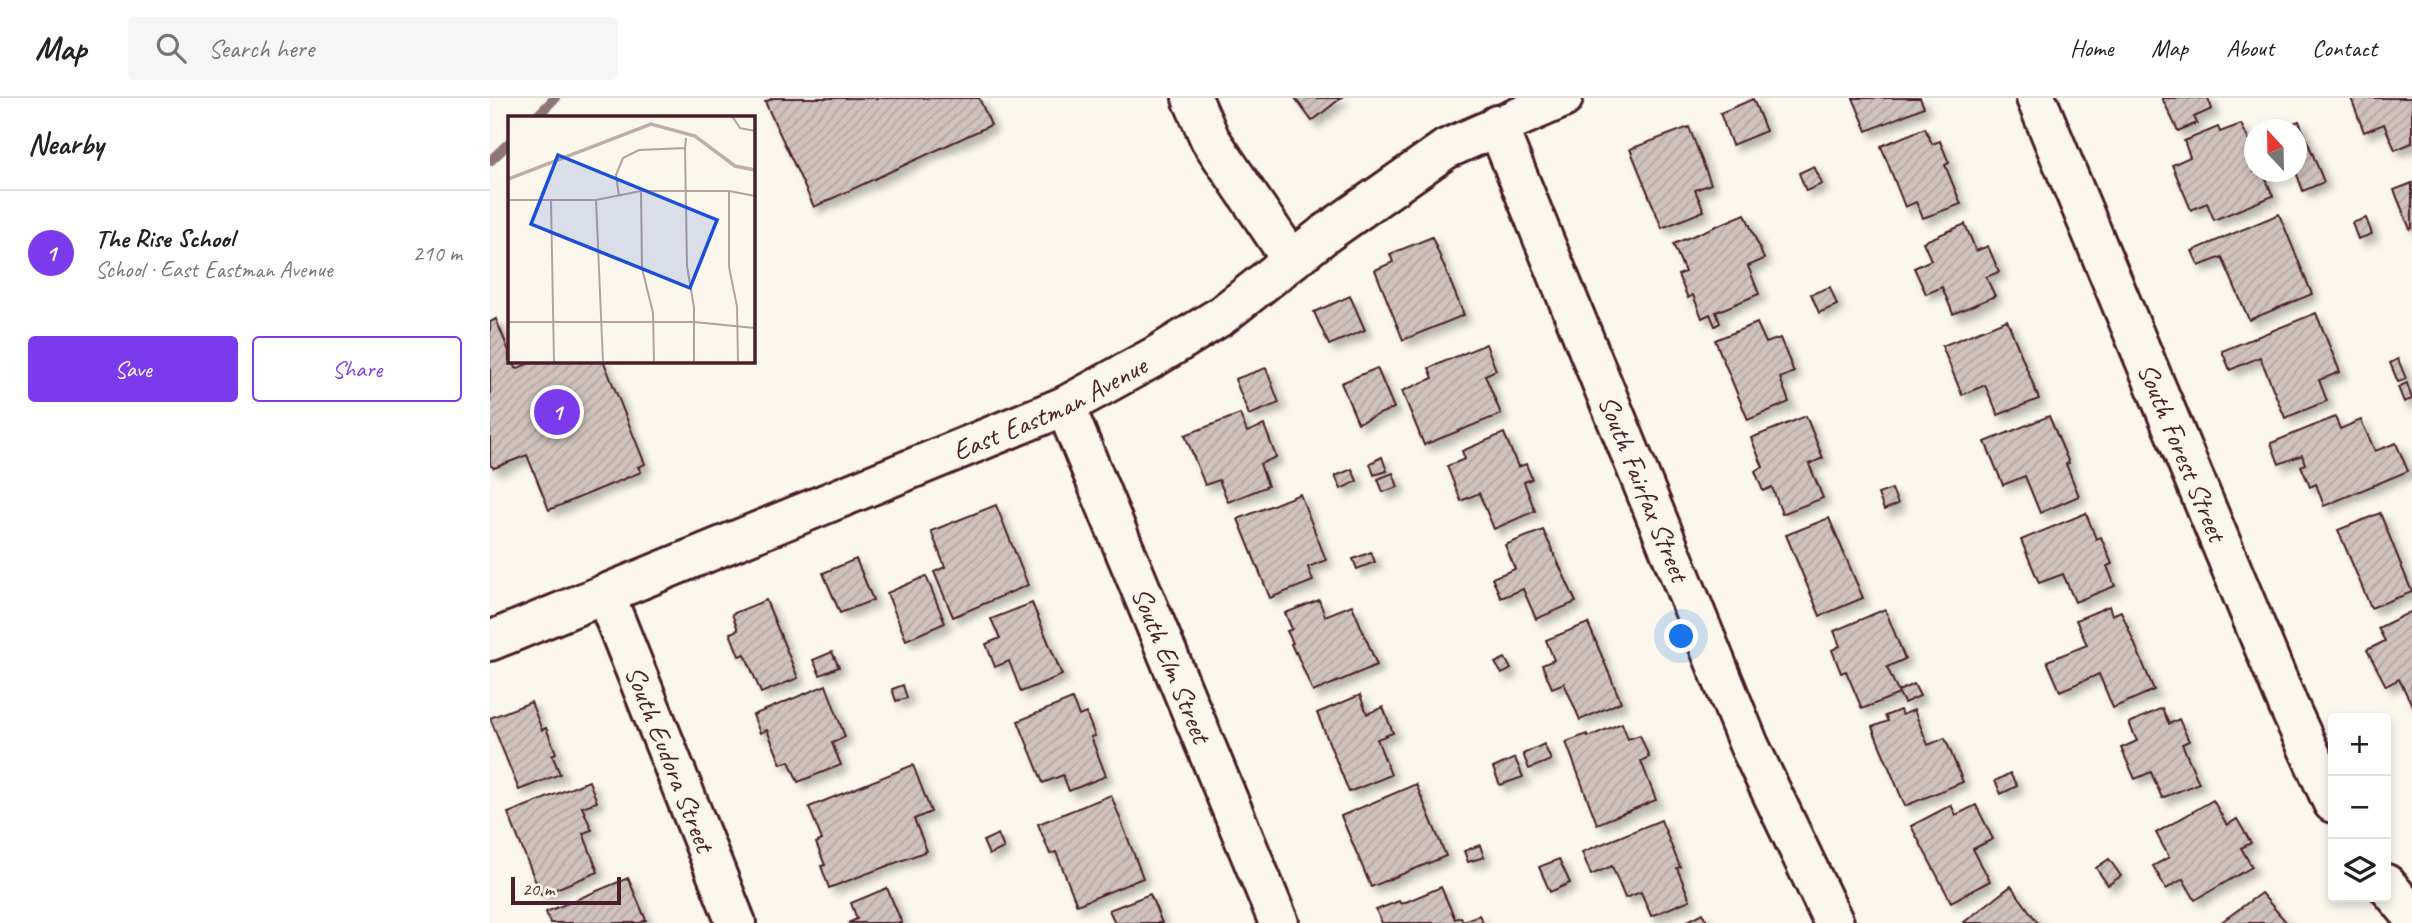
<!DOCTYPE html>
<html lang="en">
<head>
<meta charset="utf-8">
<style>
	:root { --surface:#fff; --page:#f6f6f6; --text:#222; --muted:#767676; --line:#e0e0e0; --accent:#7c3aed }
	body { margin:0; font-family:Caveat,sans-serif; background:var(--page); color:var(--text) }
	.controls { position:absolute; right:21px; bottom:21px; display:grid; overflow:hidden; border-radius:7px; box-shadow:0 4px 10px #0003 }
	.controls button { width:63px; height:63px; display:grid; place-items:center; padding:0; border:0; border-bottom:2px solid var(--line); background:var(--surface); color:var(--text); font:35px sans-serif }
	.compass { position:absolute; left:1754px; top:21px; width:63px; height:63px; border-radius:50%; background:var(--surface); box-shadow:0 4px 10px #0003; rotate:338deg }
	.scale { position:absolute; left:21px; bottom:18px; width:110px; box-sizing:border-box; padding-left:7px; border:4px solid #4a1f2b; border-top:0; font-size:19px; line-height:24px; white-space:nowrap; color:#4a1f2b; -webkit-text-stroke:5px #fbf7ec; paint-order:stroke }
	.you { position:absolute; left:1192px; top:539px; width:24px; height:24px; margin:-18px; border:5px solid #fff; border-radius:50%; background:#1a73e8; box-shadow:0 0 0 10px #1a73e833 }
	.badge { display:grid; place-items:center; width:46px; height:46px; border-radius:50%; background:var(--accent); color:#fff; font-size:23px; font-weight:700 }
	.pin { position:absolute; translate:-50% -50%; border:4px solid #fff; box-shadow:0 2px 7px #0006 }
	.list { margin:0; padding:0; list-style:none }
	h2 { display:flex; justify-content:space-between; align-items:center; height:91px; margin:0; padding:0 28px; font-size:30px }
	h2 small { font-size:23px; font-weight:400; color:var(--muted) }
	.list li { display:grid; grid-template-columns:46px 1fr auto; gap:21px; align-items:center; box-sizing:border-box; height:126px; padding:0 28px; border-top:2px solid var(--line) }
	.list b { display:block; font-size:26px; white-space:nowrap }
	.list p { margin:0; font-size:23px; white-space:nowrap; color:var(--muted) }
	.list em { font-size:23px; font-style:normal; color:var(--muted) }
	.actions { display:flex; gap:14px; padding:21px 28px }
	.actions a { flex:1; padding:16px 0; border:2px solid var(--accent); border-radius:7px; text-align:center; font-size:24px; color:var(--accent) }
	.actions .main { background:var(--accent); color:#fff }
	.icon { flex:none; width:38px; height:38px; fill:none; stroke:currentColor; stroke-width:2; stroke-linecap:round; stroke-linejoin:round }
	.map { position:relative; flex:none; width:1922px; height:825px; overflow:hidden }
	header { display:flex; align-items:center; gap:42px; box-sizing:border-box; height:98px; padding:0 35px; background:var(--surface); border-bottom:2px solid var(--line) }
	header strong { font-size:33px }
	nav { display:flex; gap:38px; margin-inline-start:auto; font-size:24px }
	.search { width:490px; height:63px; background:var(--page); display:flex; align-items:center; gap:18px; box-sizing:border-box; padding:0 24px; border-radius:7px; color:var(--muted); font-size:26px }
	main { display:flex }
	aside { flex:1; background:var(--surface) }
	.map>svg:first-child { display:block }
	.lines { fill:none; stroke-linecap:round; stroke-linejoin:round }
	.stream { stroke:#907477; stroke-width:10 }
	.building { fill:url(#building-hatch); stroke:#4a1f2b; stroke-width:2; filter:url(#shadow) }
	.minor-casing { stroke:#4a1f2b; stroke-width:44 }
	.minor { stroke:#fbf7ec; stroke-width:38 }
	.labels { text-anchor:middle; stroke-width:7; stroke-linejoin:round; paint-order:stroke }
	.street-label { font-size:28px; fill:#4a1f2b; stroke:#fbf7ec }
	.inset-river { fill:none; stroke:#bfadaa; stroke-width:3.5 }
	.inset-road { fill:none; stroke:#b4a19f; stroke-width:2 }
	.view { fill:#1d4ed8; fill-opacity:0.15; stroke:#1d4ed8; stroke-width:3.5 }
	.inset-edge { fill:none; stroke:#4a1f2b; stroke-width:3.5 }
</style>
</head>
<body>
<header>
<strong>Map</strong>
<div class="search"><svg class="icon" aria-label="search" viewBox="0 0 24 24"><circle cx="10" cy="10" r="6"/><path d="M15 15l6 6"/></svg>Search here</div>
<nav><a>Home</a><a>Map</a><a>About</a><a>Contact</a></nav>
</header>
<main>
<aside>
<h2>Nearby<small></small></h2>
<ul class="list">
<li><span class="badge">1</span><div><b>The Rise School</b><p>School · East Eastman Avenue</p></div><em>210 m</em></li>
</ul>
<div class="actions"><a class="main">Save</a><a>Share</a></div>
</aside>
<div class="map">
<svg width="1922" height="825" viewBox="0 0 1922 825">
	<defs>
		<pattern id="building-hatch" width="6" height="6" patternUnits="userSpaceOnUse" patternTransform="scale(1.75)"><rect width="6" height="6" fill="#cfc2bc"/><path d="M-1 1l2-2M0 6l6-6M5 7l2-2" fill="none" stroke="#b3a6a2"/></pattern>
		<filter id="shadow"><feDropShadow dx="6" dy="6" stdDeviation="3.5" flood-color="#0004"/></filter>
	</defs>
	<rect width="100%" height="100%" fill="#fbf7ec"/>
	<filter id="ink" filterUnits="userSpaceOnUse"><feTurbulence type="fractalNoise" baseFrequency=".0143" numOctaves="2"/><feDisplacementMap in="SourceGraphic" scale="14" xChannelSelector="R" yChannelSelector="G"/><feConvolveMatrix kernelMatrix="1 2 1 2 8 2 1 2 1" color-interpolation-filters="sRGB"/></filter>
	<g filter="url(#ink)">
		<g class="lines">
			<g class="stream">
				<path d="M 46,19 L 65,0"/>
				<path d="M 0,63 L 19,45"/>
			</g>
		</g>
		<g class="building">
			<path d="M 283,0 L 489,0 L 501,27 L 324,109 L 275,4 Z"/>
			<path d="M 805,0 L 851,0 L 822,23 Z"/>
			<path d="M 1363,0 L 1430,0 L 1434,9 L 1377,33 Z"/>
			<path d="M 1672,0 L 1718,0 L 1722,11 L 1704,19 L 1707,25 L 1688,33 Z"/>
			<path d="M 1861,0 L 1922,0 L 1922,45 L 1905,52 L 1894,26 L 1874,34 Z"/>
			<path d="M 1263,1 L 1276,33 L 1242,47 L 1230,15 Z"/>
			<path d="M 1809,23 L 1834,84 L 1813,93 L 1806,74 L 1806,32 L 1788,30 Z"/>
			<path d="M 1751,26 L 1764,53 L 1764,74 L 1773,74 L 1783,98 L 1724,122 L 1717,105 L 1701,112 L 1682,67 L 1700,59 L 1694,43 L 1728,29 L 1730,34 Z"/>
			<path d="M 1199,29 L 1221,86 L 1205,92 L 1214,113 L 1172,130 L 1140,51 Z"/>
			<path d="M 1435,30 L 1442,46 L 1450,43 L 1459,65 L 1455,67 L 1471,106 L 1433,120 L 1426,104 L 1415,109 L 1391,48 Z"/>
			<path d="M 1324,68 L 1332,86 L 1316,93 L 1309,75 Z"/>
			<path d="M 1922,85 L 1922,130 L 1920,131 L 1904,92 Z"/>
			<path d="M 1255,116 L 1274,161 L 1258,168 L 1269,196 L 1226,214 L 1230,225 L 1225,228 L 1220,216 L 1212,220 L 1203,197 L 1198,200 L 1188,177 L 1195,174 L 1183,146 Z"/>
			<path d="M 1789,116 L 1822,196 L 1759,222 L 1732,159 L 1709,168 L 1702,153 Z"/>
			<path d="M 1876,120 L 1882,136 L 1868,141 L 1862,125 Z"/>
			<path d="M 1475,126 L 1486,153 L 1498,148 L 1509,174 L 1496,179 L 1505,198 L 1463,216 L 1452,189 L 1436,196 L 1424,170 L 1441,162 L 1433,144 Z"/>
			<path d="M 942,139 L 974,217 L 913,242 L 885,172 L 903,164 L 900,156 Z"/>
			<path d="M 1340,189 L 1347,207 L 1329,215 L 1321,196 Z"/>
			<path d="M 860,198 L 875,232 L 839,247 L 824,214 Z"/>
			<path d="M 1826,215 L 1850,274 L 1829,282 L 1837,303 L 1795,320 L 1770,259 L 1740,272 L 1732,253 Z"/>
			<path d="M 6,221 L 19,253 L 19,262 L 23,262 L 26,271 L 46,262 L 113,262 L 155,366 L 148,369 L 151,374 L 59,412 L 37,357 L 4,370 L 0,367 L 0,224 Z"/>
			<path d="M 1517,222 L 1549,301 L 1508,317 L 1495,287 L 1472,297 L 1452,248 Z"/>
			<path d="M 1267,225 L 1276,245 L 1290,240 L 1304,274 L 1290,280 L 1299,304 L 1258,322 L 1225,242 Z"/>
			<path d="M 996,246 L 1006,272 L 995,277 L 1011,316 L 934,347 L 912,293 L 943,280 L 939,270 Z"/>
			<path d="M 1908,261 L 1916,281 L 1908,284 L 1900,265 Z"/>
			<path d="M 776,270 L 789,305 L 759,317 L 745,281 Z"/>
			<path d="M 887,270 L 904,310 L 868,325 L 851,285 Z"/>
			<path d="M 1917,285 L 1922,301 L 1914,304 L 1908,289 Z"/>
			<path d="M 750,316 L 757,334 L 774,327 L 786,359 L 770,366 L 778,388 L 738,404 L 729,382 L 715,387 L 695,337 Z"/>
			<path d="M 1316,318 L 1333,360 L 1319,366 L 1333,400 L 1292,416 L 1282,389 L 1273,393 L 1265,373 L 1273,369 L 1261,340 Z"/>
			<path d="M 1559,318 L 1579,365 L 1576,366 L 1589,398 L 1550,415 L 1535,378 L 1513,387 L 1495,344 Z"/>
			<path d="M 1845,319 L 1850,331 L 1871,322 L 1885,353 L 1906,345 L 1918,373 L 1834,408 L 1826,386 L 1820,389 L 1811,368 L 1815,366 L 1812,357 L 1789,366 L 1781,345 Z"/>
			<path d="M 1014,335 L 1028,369 L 1036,366 L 1042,381 L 1034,384 L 1045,413 L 1004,431 L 989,395 L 971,403 L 957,368 L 975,361 L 972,353 Z"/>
			<path d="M 892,359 L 897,373 L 884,377 L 880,365 Z"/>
			<path d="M 862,371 L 867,383 L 851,391 L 845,378 Z"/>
			<path d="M 903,375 L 908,389 L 893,394 L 888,381 Z"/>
			<path d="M 1402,391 L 1408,406 L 1394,412 L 1388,396 Z"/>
			<path d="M 810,396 L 836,462 L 818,469 L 823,483 L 780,500 L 748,421 Z"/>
			<path d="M 506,407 L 538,487 L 463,519 L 444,474 L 455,469 L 441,433 Z"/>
			<path d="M 1596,415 L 1606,441 L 1611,439 L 1622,466 L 1617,468 L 1625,488 L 1585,504 L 1573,476 L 1549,485 L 1531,442 Z"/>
			<path d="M 1890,415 L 1922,494 L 1881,510 L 1848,432 Z"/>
			<path d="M 1339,420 L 1373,500 L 1330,518 L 1296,437 Z"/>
			<path d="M 1053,432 L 1086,504 L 1046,521 L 1033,491 L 1011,500 L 1002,480 L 1025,471 L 1015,447 Z"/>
			<path d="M 881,454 L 885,464 L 867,471 L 863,461 Z"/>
			<path d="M 366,461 L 383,502 L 350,515 L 333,475 Z"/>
			<path d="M 436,478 L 455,525 L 416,542 L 397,495 Z"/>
			<path d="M 276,502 L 308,580 L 271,595 L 255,556 L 249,558 L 240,535 L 248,532 L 242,516 Z"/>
			<path d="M 829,502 L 835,518 L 862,507 L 887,567 L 823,594 L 806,554 L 805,555 L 801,546 L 803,545 L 797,533 L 802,531 L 795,515 Z"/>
			<path d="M 542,505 L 572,577 L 531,594 L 519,563 L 505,569 L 496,546 L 510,540 L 501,521 Z"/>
			<path d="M 1619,508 L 1622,517 L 1631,513 L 1664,592 L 1623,610 L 1609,576 L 1570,593 L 1557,563 L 1597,547 L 1586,522 Z"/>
			<path d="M 1395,511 L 1415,561 L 1397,569 L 1409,596 L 1372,611 L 1356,573 L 1351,575 L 1342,552 L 1350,548 L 1344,533 Z"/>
			<path d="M 1922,513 L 1922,607 L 1909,581 L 1896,588 L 1877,552 L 1895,543 L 1888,530 Z"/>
			<path d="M 1098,525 L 1131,604 L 1090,622 L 1074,585 L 1062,590 L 1052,567 L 1064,562 L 1056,542 Z"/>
			<path d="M 342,554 L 349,569 L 330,577 L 323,562 Z"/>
			<path d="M 1015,560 L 1021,571 L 1012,576 L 1005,565 Z"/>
			<path d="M 1424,586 L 1430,598 L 1414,605 L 1408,593 Z"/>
			<path d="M 336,587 L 355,639 L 342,645 L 351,667 L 308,684 L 299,663 L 291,666 L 277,632 L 270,635 L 263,617 Z"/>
			<path d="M 413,587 L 417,600 L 406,603 L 402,591 Z"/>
			<path d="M 870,597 L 877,616 L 893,609 L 903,635 L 887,641 L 901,677 L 859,694 L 827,615 Z"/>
			<path d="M 582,601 L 589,618 L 596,615 L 605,638 L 601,639 L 616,678 L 579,693 L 573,677 L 553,685 L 528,623 Z"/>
			<path d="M 41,604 L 52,632 L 56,630 L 66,655 L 62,657 L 70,676 L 29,692 L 0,620 Z"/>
			<path d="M 1672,610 L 1679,626 L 1689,621 L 1699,643 L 1692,646 L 1709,685 L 1672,700 L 1661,674 L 1645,681 L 1631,650 L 1647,643 L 1639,625 Z"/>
			<path d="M 1410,612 L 1412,617 L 1424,612 L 1438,647 L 1455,640 L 1473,684 L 1415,708 L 1382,629 L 1398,623 L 1395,618 Z"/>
			<path d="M 1132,625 L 1138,641 L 1150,637 L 1159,659 L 1151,663 L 1166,702 L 1107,726 L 1076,644 L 1097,636 L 1098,639 Z"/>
			<path d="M 1054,646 L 1061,662 L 1039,671 L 1033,656 Z"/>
			<path d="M 1025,660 L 1033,679 L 1010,687 L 1003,670 Z"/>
			<path d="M 423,667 L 441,714 L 424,721 L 437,753 L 339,790 L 331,768 L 335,767 L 326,745 L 332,742 L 319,709 Z"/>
			<path d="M 1520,675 L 1527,688 L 1511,696 L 1505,683 Z"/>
			<path d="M 99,683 L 107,704 L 92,709 L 102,732 L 93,735 L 108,774 L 51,797 L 18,715 Z"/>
			<path d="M 926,686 L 956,758 L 881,789 L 851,718 Z"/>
			<path d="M 621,697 L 653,780 L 587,807 L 566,754 L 560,756 L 548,726 Z"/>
			<path d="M 1723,702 L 1737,727 L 1747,721 L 1761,745 L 1751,750 L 1762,769 L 1705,802 L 1693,781 L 1676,791 L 1663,768 L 1679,759 L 1666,735 Z"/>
			<path d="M 1461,707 L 1466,717 L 1486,707 L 1503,741 L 1483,751 L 1500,783 L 1461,804 L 1421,728 Z"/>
			<path d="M 1171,722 L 1190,769 L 1187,770 L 1200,802 L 1161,818 L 1151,794 L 1135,800 L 1122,768 L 1101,777 L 1092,754 Z"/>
			<path d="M 508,736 L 514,750 L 499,757 L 493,743 Z"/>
			<path d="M 990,747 L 994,759 L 978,764 L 974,753 Z"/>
			<path d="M 1069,761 L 1080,785 L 1060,794 L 1049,769 Z"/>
			<path d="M 1619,761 L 1631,778 L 1618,787 L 1606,770 Z"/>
			<path d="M 138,780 L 156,822 L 150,825 L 60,825 L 56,814 Z"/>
			<path d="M 1521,788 L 1548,825 L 1475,825 L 1474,824 Z"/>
			<path d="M 951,789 L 965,821 L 971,819 L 973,823 L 989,817 L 993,825 L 892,825 L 886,812 L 909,803 L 911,806 Z"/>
			<path d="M 397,790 L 412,825 L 358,825 L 367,821 L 361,805 Z"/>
			<path d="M 1771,795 L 1797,825 L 1730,825 Z"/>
			<path d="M 660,796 L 672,825 L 625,825 L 619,812 Z"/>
			<path d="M 1213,815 L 1218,825 L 1194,825 Z"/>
		</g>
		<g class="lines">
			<g class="minor-casing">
				<g id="minor">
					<path d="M 702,0 L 720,41 L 801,161"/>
					<path id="s1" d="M 1546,0 L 1799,609 L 1843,705"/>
					<path id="s2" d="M 1007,27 L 1259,647 L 1344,825"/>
					<path id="s3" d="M 575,308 L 789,825"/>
					<path id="s4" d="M 115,496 L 246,825"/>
					<path id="s5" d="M 0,543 L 575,308 L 666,258 L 731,218 L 835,136 L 956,51 L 1073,0"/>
					<path d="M 1896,786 L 1922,817"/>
				</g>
			</g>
			<use href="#minor" class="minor"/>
		</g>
	</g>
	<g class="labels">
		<g class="street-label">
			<text dy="10" stroke="none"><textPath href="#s5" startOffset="606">East Eastman Avenue</textPath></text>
			<text dy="10" stroke="none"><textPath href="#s1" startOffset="383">South Forest Street</textPath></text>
			<text dy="10" stroke="none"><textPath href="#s2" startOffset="392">South Fairfax Street</textPath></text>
			<text dy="10" stroke="none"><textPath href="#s3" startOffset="280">South Elm Street</textPath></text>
			<text dy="10" stroke="none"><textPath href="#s4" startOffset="177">South Eudora Street</textPath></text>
		</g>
	</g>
	<g transform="translate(18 18)">
		<rect width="247" height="247" fill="#fbf7ec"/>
		<path class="inset-river" d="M 0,63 L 143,8 L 187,20 L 227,50 L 247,54"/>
		<path class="inset-road" d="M 224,0 L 232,12 L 247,15M 177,32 L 179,150 L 186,191 L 186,246M 133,75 L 134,152 L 145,197 L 146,246M 221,75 L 221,151 L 229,190 L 230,246M 111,80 L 108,59 L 115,42 L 131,34 L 177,32 L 178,22M 0,84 L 88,84 L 133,75 L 221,75 L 247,80M 43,84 L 46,246M 88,84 L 95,246M 0,206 L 186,206 L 247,212"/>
		<path class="view" d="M 50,39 L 209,104 L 182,172 L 23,108 Z"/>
		<rect width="247" height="247" class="inset-edge"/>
	</g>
</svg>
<div class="controls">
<button>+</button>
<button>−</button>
<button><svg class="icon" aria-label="layers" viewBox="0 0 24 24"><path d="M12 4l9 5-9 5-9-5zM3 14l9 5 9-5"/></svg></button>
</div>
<svg class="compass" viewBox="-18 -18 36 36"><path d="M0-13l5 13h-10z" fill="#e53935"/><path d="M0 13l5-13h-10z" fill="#767676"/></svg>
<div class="scale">20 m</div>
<div class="you"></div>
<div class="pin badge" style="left:67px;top:314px">1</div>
</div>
</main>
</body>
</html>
